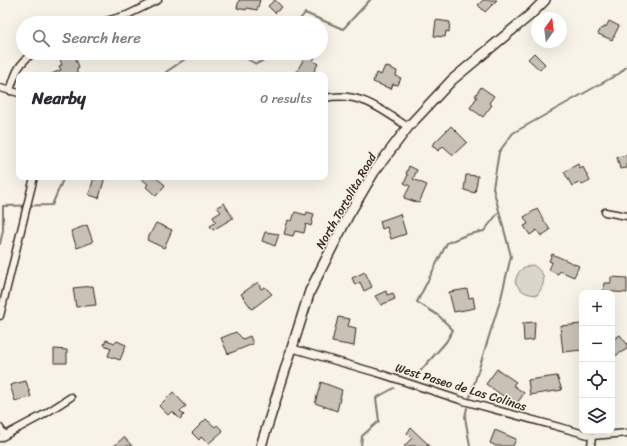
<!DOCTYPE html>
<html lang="en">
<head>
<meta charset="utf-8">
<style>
	:root { --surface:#fff; --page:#f7f7f7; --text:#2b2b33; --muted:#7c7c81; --line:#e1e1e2 }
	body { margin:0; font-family:Sriracha,sans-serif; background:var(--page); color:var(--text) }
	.controls { position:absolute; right:12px; bottom:12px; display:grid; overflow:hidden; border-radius:8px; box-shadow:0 4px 16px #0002 }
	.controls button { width:36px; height:36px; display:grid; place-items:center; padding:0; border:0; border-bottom:1px solid var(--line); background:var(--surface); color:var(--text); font:20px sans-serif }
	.compass { position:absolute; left:531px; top:12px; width:36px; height:36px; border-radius:50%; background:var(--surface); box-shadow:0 4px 16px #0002; rotate:14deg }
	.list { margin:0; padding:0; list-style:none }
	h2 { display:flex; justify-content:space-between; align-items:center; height:52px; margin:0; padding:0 16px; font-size:17px }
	h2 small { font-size:13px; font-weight:400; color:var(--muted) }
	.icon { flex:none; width:22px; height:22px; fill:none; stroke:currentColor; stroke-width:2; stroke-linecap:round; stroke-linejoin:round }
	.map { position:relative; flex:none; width:627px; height:446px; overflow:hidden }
	.search { position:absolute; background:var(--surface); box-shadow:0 4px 16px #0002; left:16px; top:16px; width:312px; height:44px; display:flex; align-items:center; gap:10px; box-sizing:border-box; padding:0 14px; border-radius:22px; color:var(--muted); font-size:15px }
	.panel { position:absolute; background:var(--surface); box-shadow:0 4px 16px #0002; left:16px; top:72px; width:312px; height:108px; border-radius:8px }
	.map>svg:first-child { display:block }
	.green { fill:#dbd6cb; stroke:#8b8074 }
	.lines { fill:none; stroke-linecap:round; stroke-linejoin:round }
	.stream { stroke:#84786c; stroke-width:2 }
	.building { fill:#c8c1b6; stroke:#3b2a1e }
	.street-casing { stroke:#3b2a1e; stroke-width:9 }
	.secondary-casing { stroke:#3b2a1e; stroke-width:12 }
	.street { stroke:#f7f3e8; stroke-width:6 }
	.secondary { stroke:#f7f3e8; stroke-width:9 }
	.labels { text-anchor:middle; stroke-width:3; stroke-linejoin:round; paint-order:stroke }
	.street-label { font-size:12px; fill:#3b2a1e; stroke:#f7f3e8 }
</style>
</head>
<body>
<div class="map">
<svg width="627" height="446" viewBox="0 0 627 446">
	<rect width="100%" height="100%" fill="#f7f3e8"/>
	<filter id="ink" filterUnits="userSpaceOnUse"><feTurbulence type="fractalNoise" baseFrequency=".025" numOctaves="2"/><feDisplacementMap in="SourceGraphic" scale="8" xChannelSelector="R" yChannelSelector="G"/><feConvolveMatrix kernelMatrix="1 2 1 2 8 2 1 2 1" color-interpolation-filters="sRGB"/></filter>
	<g filter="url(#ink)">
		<path class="green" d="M 533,265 C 547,274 546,283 537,295 C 526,294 521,292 515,282 C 518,271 521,267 533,265 Z"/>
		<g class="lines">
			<g class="stream">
				<path d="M 297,23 L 305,13 L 343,29 L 370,0"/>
				<path d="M 237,53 L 256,64 L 274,55 L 276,53"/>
				<path d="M 166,75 L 166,72 L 194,53"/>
				<path d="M 0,244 L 3,230 L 3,206 L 52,205 L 64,177"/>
				<path d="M 415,377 L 446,342 L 453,330 L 439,316 L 417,302 L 447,243 L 466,235 L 484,231 L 499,212"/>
				<path d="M 470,397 L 501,298 L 511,256 L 493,188 L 499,152 L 513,133 L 620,73 L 627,66"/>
				<path d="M 467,408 L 465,417 L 470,446"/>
				<path d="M 361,446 L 362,436 L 379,421 L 376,398 L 394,388"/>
			</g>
		</g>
		<g class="building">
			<path d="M 239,0 L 260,0 L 257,10 L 247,8 L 246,10 L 237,8 Z"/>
			<path d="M 275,0 L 282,7 L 275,13 L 268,6 Z"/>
			<path d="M 483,0 L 497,0 L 485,12 L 478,5 Z"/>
			<path d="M 436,20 L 450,22 L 449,32 L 446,31 L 445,37 L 434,36 Z"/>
			<path d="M 609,21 L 619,26 L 612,40 L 598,34 L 601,28 L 603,29 L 605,26 L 606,27 Z"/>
			<path d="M 307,53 L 315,57 L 313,61 L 318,64 L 312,75 L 305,75 L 297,71 Z"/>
			<path d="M 534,53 L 545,64 L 540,70 L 528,59 Z"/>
			<path d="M 74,54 L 79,67 L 77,68 L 77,74 L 74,75 L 49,75 L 61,70 L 59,66 L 62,65 L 60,59 Z"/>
			<path d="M 385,66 L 397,71 L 396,76 L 401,78 L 398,85 L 393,84 L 391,89 L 373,82 L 376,73 L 381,75 Z"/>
			<path d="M 481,87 L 494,96 L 489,103 L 492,105 L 483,117 L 470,108 L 477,97 L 475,96 Z"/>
			<path d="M 451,126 L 467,142 L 453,155 L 443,146 L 438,151 L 432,145 Z"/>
			<path d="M 627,155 L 627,168 L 620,169 L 617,157 Z"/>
			<path d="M 578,164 L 580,169 L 583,167 L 590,181 L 582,185 L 581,182 L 572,186 L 564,172 Z"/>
			<path d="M 409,166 L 417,170 L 413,179 L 427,185 L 419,203 L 404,198 L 410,186 L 404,183 L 408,175 L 406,174 Z"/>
			<path d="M 466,175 L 478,176 L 475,193 L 464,190 Z"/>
			<path d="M 94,177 L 105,177 L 99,198 L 89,195 Z"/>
			<path d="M 139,177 L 155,177 L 165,185 L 156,196 L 146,187 L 148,184 Z"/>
			<path d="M 224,203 L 233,218 L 213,230 L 210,226 L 216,222 L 213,217 L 221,212 L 217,207 Z"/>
			<path d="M 537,209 L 550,230 L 541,236 L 537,230 L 530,235 L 524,226 L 528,224 L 524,217 Z"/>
			<path d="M 295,212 L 306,215 L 307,212 L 314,214 L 311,226 L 306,224 L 304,233 L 295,231 L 293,236 L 284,234 L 288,220 L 292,221 Z"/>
			<path d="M 400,214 L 406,234 L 391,239 L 387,227 L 382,229 L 380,221 Z"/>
			<path d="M 156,223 L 172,230 L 164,248 L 147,240 Z"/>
			<path d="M 87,225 L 93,242 L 77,248 L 71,231 Z"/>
			<path d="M 265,232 L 279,234 L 275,246 L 262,241 Z"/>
			<path d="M 552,254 L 579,266 L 574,277 L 560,271 L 558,274 L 549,270 L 552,262 L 549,261 Z"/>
			<path d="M 365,272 L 372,287 L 364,291 L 360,282 L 355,285 L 352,278 Z"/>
			<path d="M 611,277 L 627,278 L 627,293 L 603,291 L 604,283 L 611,283 Z"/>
			<path d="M 258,282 L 261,289 L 265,287 L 272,294 L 252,309 L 241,294 Z"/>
			<path d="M 93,286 L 96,305 L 76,307 L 73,288 Z"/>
			<path d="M 467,289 L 469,298 L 473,297 L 475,308 L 454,312 L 449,292 Z"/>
			<path d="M 386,291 L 387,295 L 393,293 L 395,299 L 381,305 L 375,296 Z"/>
			<path d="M 338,317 L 350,319 L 348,326 L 356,328 L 354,346 L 332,342 Z"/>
			<path d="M 535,322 L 534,340 L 524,341 L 523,323 Z"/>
			<path d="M 582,324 L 582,350 L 563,352 L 560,326 Z"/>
			<path d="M 236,332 L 243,339 L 250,336 L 253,344 L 228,354 L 221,338 Z"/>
			<path d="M 620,335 L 627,344 L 627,349 L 615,356 L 612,351 L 612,340 Z"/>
			<path d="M 106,340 L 115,343 L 117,341 L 126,345 L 120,360 L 108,356 L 111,348 L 104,345 Z"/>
			<path d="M 54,349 L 67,350 L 67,363 L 54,363 Z"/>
			<path d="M 497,369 L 516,382 L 513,385 L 524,393 L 516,405 L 486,384 Z"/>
			<path d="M 557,376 L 562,390 L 530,395 L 528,380 Z"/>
			<path d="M 26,381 L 31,397 L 15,401 L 10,385 Z"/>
			<path d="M 321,382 L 342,390 L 337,411 L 315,403 Z"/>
			<path d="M 173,392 L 186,406 L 180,411 L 184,415 L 180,419 L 172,411 L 168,415 L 159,406 Z"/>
			<path d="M 206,419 L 215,427 L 217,425 L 223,431 L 208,444 L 201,437 L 199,440 L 192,433 Z"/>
			<path d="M 411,428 L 430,446 L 404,446 L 412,438 L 407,433 Z"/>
			<path d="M 495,430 L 516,439 L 513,446 L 496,446 L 490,443 Z"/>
			<path d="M 124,437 L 132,446 L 114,446 Z"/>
		</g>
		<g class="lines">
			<g class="street-casing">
				<g id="street">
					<path d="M 99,23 L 127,15 L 158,0"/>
					<path d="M 0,88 L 19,93"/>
					<path d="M 10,91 C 15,74 18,63 34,53"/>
					<path d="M 325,98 C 359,91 381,109 408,127"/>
					<path d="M 605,212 L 627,216"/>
					<path d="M 0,316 L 34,177"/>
					<path d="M 291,348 L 381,374 L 460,400 L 592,436 L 627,433"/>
					<path d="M 0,428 L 5,435"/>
					<path d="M 0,438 L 43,415 L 71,397"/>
					<path d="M 591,446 L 592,436"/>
				</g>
			</g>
			<g class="secondary-casing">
				<path id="secondary" d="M 261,446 L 310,291 L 348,216 L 374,172 L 408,127 L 452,80 L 530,15 L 545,0"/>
			</g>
			<use href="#street" class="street"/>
			<use href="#secondary" class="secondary"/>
		</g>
	</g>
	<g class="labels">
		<g class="street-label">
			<text transform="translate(346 201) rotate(-60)" y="4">North Tortolita Road</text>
			<text transform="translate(461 387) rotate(17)" y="4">West Paseo de Las Colinas</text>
		</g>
	</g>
</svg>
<div class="controls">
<button>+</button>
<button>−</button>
<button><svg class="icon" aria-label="locate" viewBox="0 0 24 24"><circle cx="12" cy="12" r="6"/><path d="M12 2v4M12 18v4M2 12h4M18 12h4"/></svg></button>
<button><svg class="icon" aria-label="layers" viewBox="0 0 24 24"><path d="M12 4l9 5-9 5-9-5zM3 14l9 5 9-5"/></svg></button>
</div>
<svg class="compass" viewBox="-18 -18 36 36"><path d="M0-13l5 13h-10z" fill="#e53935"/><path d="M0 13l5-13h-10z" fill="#7c7c81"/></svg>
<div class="search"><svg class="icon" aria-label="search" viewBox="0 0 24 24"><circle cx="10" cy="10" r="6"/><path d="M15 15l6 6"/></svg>Search here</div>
<section class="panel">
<h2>Nearby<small>0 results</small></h2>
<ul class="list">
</ul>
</section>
</div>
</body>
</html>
